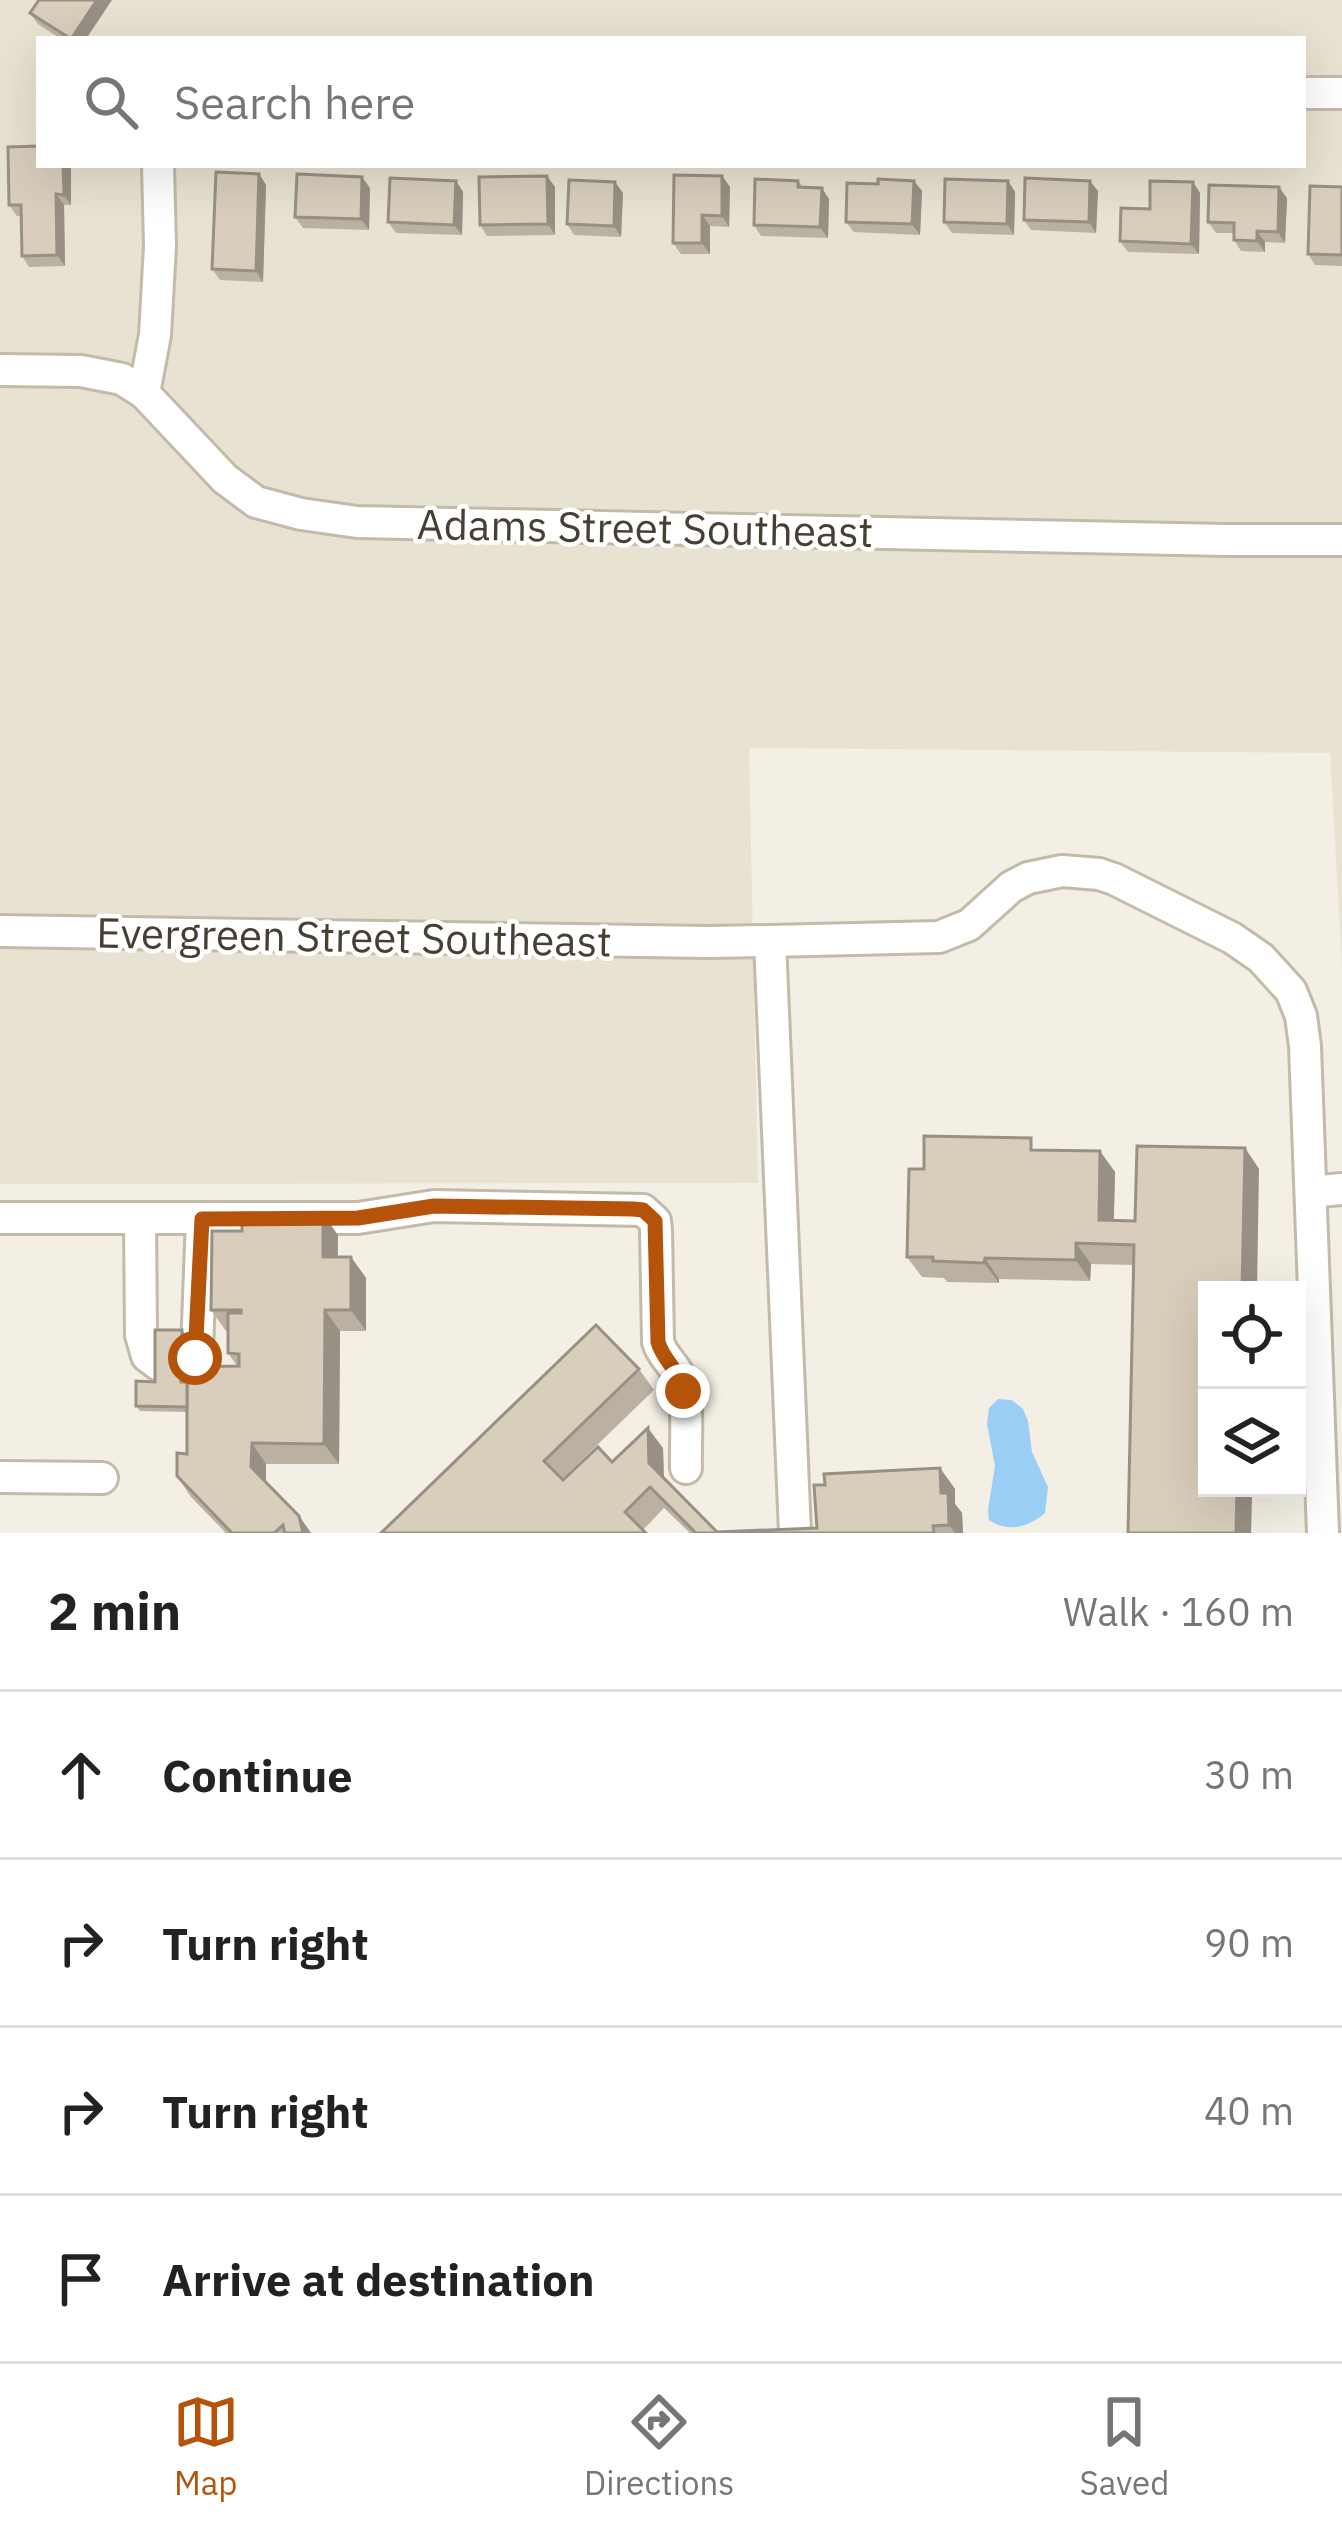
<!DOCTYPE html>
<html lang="en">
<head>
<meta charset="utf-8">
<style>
	:root { --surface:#fff; --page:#f6f6f6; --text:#222; --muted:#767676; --line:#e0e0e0; --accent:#b45309 }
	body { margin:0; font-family:"IBM Plex Sans",sans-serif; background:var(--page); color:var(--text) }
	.controls { position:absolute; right:36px; bottom:36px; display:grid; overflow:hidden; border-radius:0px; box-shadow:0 12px 48px #0002 }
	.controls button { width:108px; height:108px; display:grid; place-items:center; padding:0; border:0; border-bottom:3px solid var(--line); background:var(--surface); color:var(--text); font:60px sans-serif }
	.stop { position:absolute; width:36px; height:36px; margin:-27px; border:9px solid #b45309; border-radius:50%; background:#fff }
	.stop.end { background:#b45309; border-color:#fff; box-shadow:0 3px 12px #0008 }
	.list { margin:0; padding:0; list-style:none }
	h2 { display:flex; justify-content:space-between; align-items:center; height:156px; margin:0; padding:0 48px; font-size:51px }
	h2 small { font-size:39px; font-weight:400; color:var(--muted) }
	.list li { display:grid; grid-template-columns:78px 1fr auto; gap:36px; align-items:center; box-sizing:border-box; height:168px; padding:0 48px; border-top:3px solid var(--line) }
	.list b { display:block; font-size:45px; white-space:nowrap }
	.list em { font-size:39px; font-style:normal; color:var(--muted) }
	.icon { flex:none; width:66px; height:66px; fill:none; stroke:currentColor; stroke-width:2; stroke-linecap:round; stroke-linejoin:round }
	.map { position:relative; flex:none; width:1342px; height:1533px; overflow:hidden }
	.search { position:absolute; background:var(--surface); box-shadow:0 12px 48px #0002; left:36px; right:36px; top:36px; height:132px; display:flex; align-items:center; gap:30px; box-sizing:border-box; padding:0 42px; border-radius:0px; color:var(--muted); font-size:45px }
	.sheet { height:828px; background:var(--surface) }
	nav { display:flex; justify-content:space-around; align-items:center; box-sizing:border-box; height:168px; border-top:3px solid var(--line); background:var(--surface); font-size:33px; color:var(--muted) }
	nav a { display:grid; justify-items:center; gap:6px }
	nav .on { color:var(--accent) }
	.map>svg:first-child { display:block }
	.residential { fill:#e8e2d2; fill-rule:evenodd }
	.water { fill:#9bcef5 }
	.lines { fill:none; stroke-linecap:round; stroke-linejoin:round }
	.minor-casing { stroke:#c3baa9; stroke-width:36 }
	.minor { stroke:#fff; stroke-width:30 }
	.wall { fill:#bbb1a2 }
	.shaded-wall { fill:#989084 }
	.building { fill:#d9cebc; stroke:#989084; stroke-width:3 }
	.route { stroke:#b45309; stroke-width:15 }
	.labels { text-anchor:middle; stroke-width:9; stroke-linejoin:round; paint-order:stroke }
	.street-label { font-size:42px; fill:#463f34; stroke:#fff }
</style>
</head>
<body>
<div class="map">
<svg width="1342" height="1533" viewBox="0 0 1342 1533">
	<rect width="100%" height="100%" fill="#f3efe4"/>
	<path class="residential" d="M 0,0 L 1342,0 L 1342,966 L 1330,753 L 749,748 L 758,1183 L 0,1184 ZM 39,39 L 1303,39 L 1303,165 L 39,165 Z"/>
	<path class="water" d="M 998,1399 L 1012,1400 L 1023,1409 L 1028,1421 L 1032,1452 L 1048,1487 L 1045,1513 C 1029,1527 1008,1533 989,1520 L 988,1510 L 995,1466 L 987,1424 L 989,1408 Z"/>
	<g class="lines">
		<g class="minor-casing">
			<g id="minor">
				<path d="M 1303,93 L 1342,93"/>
				<path d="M 0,370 L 81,371 L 122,379 L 144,393 L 225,479 L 256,502 L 301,514 L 357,522 L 1227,540 L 1342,540"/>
				<path d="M 144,393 L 155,335 L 160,246 L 158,165"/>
				<path d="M 0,931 L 708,942 L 770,941"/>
				<path d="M 1311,1192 L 1342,1189"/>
				<path d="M 0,1218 L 358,1218 L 434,1206 L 643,1210 L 655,1221 L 656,1230 L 658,1342 C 662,1356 673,1363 679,1376 C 690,1397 685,1444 686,1468"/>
				<path d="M 140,1218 L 141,1335 L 147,1356 L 159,1365"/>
				<path d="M 185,1365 L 195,1357 L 197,1350 L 202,1219"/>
				<path d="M 0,1477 L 102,1478"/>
				<path d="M 795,1533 L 770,941 L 939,937 L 969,925 L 1011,887 L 1028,878 L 1062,871 L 1099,874 L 1114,879 L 1232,938 L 1261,958 L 1291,991 L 1301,1016 L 1305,1046 L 1323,1533"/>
			</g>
		</g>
		<use href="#minor" class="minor"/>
	</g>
	<g class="wall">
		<path d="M 30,13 L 86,39 L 61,39 L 38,24 Z"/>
		<path d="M 39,165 L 71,165 L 71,205 L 64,205 L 65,266 L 29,267 L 22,256 L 21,216 L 17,216 L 9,205 Z"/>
		<path d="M 259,174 L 266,185 L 263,282 L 220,280 L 212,269 Z"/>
		<path d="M 547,176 L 555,187 L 555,235 L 487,236 L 480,225 Z"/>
		<path d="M 722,176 L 730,187 L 729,227 L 710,226 L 710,254 L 681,254 L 673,243 Z"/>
		<path d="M 456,181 L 463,192 L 462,235 L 396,233 L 388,222 Z"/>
		<path d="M 798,181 L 803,187 L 829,199 L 828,238 L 761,236 L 754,225 Z"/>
		<path d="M 914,181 L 922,191 L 920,235 L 854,232 L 846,222 Z"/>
		<path d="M 1008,181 L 1015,192 L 1014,235 L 952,233 L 944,222 Z"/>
		<path d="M 1342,187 L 1342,266 L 1315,265 L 1308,254 Z"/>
		<path d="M 370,188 L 369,230 L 303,228 L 295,217 Z"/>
		<path d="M 1098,191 L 1096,233 L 1031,230 L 1024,220 Z"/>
		<path d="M 623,193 L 621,237 L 574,235 L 567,224 Z"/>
		<path d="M 1200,193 L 1199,254 L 1128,252 L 1120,241 L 1150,209 Z"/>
		<path d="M 1287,198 L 1285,243 L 1265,242 L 1265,252 L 1241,251 L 1234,240 L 1234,233 L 1216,233 L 1208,222 Z"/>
		<path d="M 1245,1148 L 1259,1169 L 1207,1488 L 1252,1488 L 1251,1533 L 1128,1533 L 1134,1265 L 1091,1264 L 1090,1281 L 999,1279 L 999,1283 L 947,1282 L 944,1278 L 922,1277 L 907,1257 L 924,1169 L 1040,1150 L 1115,1172 L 1114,1220 L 1135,1221 Z"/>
		<path d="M 338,1235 L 338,1257 L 351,1257 L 366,1278 L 366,1331 L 340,1331 L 339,1464 L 266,1464 L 266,1482 L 299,1516 L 311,1533 L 226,1533 L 191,1497 L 177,1476 L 187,1454 L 187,1412 L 140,1411 L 136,1406 L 155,1382 L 182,1330 L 186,1336 L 185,1382 L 237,1366 L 228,1353 L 228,1331 L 226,1331 L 211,1310 Z"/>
		<path d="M 639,1369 L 654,1390 L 562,1479 L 563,1480 L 612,1462 L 663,1448 L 664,1478 L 717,1532 L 817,1528 L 825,1485 L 940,1468 L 955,1489 L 955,1504 L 962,1513 L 963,1533 L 690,1533 L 664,1508 L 643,1530 L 381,1533 Z"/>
	</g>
	<g class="shaded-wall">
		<path d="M 97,0 L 112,0 L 86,39 L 71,39 Z"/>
		<path d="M 63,165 L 71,165 L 71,205 L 64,195 Z"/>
		<path d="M 259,174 L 266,185 L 263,282 L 256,271 Z"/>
		<path d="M 547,176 L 555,187 L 555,235 L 548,224 Z"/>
		<path d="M 722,176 L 730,187 L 729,227 L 722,216 Z"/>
		<path d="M 362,177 L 370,188 L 369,230 L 361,219 Z"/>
		<path d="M 456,181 L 463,192 L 462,235 L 454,225 Z"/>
		<path d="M 914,181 L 922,191 L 920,235 L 912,224 Z"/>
		<path d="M 1008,181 L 1015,192 L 1014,235 L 1007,224 Z"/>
		<path d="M 1090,181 L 1098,191 L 1096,233 L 1089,222 Z"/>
		<path d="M 615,182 L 623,193 L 621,237 L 614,226 Z"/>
		<path d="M 1193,182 L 1200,193 L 1199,254 L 1191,244 Z"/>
		<path d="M 1279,187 L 1287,198 L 1285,243 L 1278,232 Z"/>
		<path d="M 822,188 L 829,199 L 828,238 L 820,227 Z"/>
		<path d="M 56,194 L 64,205 L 65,266 L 57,255 Z"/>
		<path d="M 702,215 L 710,226 L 710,254 L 702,243 Z"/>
		<path d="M 1257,231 L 1265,242 L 1265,252 L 1257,241 Z"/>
		<path d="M 1245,1148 L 1259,1169 L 1257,1290 L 1242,1290 Z"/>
		<path d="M 1100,1151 L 1115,1172 L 1113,1241 L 1099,1220 Z"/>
		<path d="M 323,1214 L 338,1235 L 337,1278 L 323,1257 Z"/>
		<path d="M 1076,1243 L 1091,1264 L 1090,1281 L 1076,1260 Z"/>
		<path d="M 351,1257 L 366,1278 L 366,1331 L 351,1310 Z"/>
		<path d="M 985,1258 L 999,1279 L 999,1283 L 984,1263 Z"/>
		<path d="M 325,1310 L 340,1331 L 339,1464 L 324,1444 Z"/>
		<path d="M 182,1330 L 186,1336 L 185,1387 L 181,1382 Z"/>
		<path d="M 648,1428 L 663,1448 L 664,1484 L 649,1463 Z"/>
		<path d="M 252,1443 L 266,1464 L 266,1488 L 251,1467 Z"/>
		<path d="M 940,1468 L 955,1489 L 955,1504 L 962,1513 L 963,1533 L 955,1533 L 949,1525 L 941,1493 Z"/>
		<path d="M 1237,1488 L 1252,1488 L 1251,1533 L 1236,1533 Z"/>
		<path d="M 299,1516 L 311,1533 L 303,1533 Z"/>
	</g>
	<g class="building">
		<path d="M 39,0 L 97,0 L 71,39 L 30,13 Z"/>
		<path d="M 39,146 L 39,165 L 63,165 L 64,195 L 56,194 L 57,255 L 22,256 L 21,205 L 9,205 L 8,147 Z"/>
		<path d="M 216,172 L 259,174 L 256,271 L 212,269 Z"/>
		<path d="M 297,174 L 362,177 L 361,219 L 295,217 Z"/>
		<path d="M 674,175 L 722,176 L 722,216 L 702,215 L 702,243 L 673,243 Z"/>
		<path d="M 547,176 L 548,224 L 480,225 L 479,177 Z"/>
		<path d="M 390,178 L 456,181 L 454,225 L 388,222 Z"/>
		<path d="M 1025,178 L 1090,181 L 1089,222 L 1024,220 Z"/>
		<path d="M 755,179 L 798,181 L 798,187 L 822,188 L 820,227 L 754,225 Z"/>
		<path d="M 878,179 L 914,181 L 912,224 L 846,222 L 847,183 L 878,184 Z"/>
		<path d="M 945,179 L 1008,181 L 1007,224 L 944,222 Z"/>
		<path d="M 569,180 L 615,182 L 614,226 L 567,224 Z"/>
		<path d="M 1150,181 L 1193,182 L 1191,244 L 1120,241 L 1121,208 L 1150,209 Z"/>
		<path d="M 1209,185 L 1279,187 L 1278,232 L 1257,231 L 1257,241 L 1234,240 L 1234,223 L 1208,222 Z"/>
		<path d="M 1310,186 L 1342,187 L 1342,255 L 1308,254 Z"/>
		<path d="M 924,1136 L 1031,1138 L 1031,1150 L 1100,1151 L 1099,1220 L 1135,1221 L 1137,1146 L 1245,1148 L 1242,1290 L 1207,1290 L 1207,1488 L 1237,1488 L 1236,1533 L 1128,1533 L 1134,1245 L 1076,1243 L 1076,1260 L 985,1258 L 984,1263 L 933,1261 L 933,1257 L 907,1257 L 909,1169 L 924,1169 Z"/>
		<path d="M 242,1213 L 323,1214 L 323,1257 L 351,1257 L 351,1310 L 325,1310 L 324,1444 L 252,1443 L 251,1467 L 299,1516 L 303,1533 L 285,1533 L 283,1525 L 274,1533 L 232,1533 L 177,1476 L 177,1453 L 187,1454 L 187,1367 L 239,1366 L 239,1354 L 228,1353 L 228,1313 L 241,1313 L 241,1310 L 211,1310 L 212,1231 L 242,1231 Z"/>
		<path d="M 596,1325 L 639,1369 L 544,1461 L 563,1480 L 598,1447 L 612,1462 L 648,1428 L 649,1463 L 717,1532 L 817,1528 L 814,1485 L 825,1485 L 824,1474 L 940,1468 L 941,1493 L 948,1493 L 949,1525 L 933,1526 L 934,1533 L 696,1533 L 650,1487 L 625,1512 L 646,1533 L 381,1533 Z"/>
		<path d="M 155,1330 L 182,1330 L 181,1382 L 187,1382 L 187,1407 L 136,1406 L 136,1381 L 155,1382 Z"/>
	</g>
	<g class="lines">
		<path class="route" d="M 195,1358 L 202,1219 L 358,1218 L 434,1206 L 633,1209 L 643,1210 L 655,1221 L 658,1342 C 663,1361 681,1371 683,1391"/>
	</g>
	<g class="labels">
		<g class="street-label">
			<text transform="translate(645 528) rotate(1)" y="15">Adams Street Southeast</text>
			<text transform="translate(354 937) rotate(1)" y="15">Evergreen Street Southeast</text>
		</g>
	</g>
</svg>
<div class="controls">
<button><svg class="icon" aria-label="locate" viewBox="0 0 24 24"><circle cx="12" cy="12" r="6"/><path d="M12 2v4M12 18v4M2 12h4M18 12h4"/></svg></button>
<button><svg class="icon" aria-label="layers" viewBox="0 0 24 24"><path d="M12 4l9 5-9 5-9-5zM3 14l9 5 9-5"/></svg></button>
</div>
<div class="stop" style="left:195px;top:1358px"></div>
<div class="stop end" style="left:683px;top:1391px"></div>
<div class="search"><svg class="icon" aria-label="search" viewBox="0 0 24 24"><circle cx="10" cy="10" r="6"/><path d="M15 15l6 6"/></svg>Search here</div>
</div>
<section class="sheet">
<h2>2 min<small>Walk · 160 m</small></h2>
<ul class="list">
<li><svg class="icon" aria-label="ahead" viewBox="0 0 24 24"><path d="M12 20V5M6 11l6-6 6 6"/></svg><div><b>Continue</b></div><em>30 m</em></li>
<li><svg class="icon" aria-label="right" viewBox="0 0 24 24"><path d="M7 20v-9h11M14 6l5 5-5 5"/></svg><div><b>Turn right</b></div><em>90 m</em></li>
<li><svg class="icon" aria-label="right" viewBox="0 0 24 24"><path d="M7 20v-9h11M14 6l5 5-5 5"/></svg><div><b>Turn right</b></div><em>40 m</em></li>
<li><svg class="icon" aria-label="arrive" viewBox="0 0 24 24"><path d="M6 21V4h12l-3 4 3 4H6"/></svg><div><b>Arrive at destination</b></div></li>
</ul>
</section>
<nav>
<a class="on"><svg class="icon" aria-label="map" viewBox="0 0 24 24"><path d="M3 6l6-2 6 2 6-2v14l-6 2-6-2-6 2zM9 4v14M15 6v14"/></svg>Map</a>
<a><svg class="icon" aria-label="directions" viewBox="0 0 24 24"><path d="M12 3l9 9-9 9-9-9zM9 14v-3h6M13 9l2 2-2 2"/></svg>Directions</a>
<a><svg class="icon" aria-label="saved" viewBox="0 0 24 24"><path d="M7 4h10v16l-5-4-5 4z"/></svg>Saved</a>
</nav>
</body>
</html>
